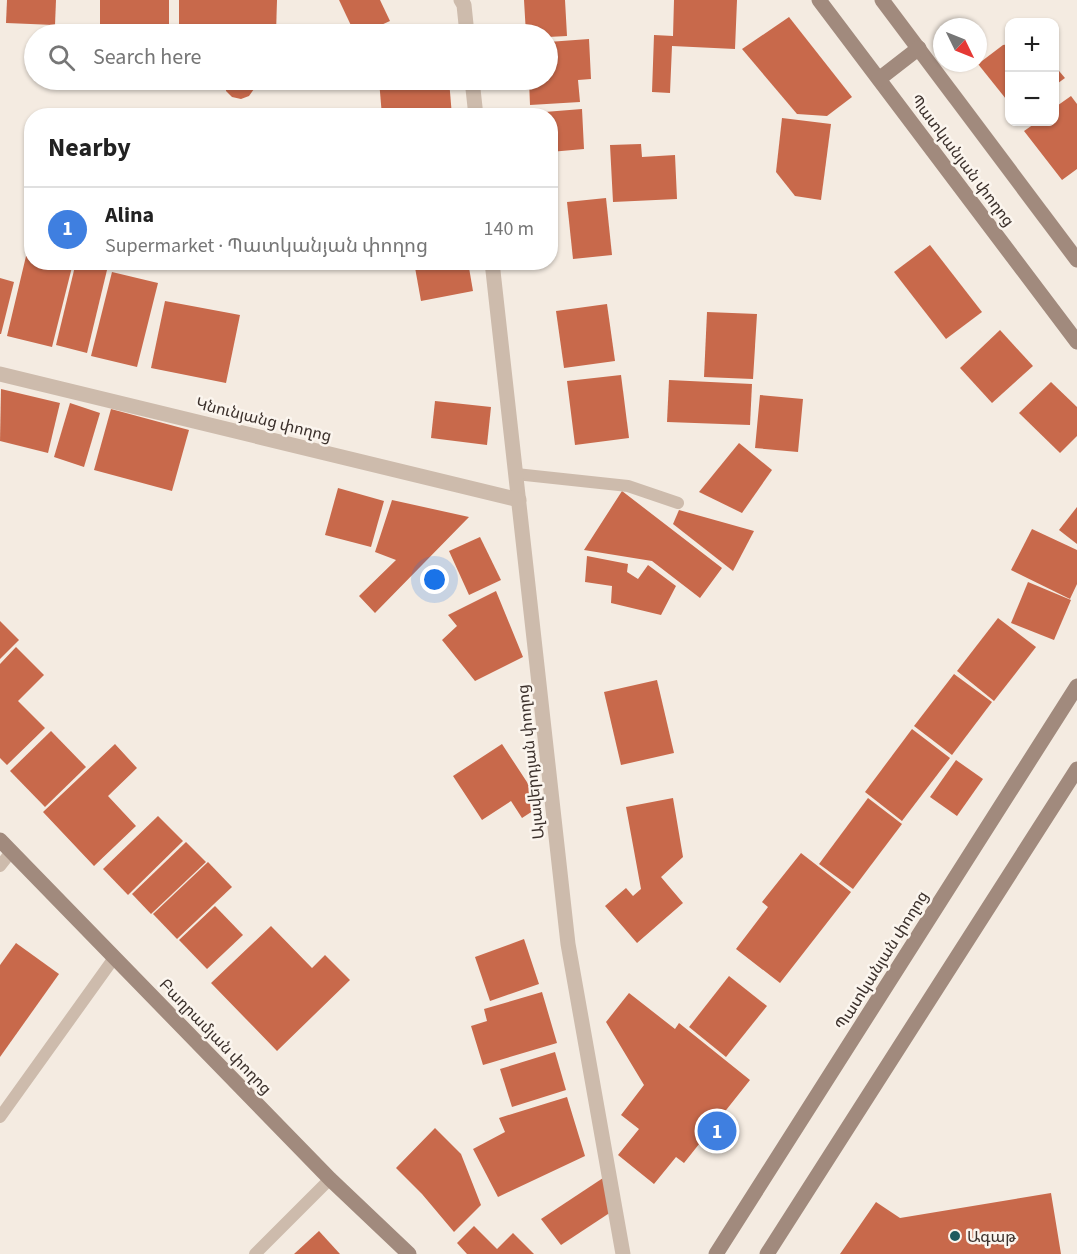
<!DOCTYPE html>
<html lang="en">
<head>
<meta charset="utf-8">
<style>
	:root { --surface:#fff; --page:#f2f2f2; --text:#222; --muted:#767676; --line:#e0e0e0; --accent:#1f5a5e }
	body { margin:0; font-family:"Source Sans 3","Noto Sans Armenian",sans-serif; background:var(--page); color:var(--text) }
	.controls { position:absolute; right:18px; top:18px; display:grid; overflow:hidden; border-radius:12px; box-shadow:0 2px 4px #0004 }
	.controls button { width:54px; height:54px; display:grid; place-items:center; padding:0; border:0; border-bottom:2px solid var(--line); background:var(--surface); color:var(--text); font:30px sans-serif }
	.compass { position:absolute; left:933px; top:18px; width:54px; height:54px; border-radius:50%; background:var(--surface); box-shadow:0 2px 4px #0004; rotate:133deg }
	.you { position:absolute; left:435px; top:580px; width:21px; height:21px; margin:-15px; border:4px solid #fff; border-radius:50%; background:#1a73e8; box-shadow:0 0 0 9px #1a73e833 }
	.badge { display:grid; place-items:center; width:39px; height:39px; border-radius:50%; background:var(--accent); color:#fff; font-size:20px; font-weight:700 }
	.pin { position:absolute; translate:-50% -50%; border:3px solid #fff; box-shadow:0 2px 6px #0006 }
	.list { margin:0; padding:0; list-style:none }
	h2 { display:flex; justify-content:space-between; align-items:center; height:78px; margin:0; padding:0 24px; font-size:26px }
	h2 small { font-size:20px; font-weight:400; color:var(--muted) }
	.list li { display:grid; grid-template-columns:39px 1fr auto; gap:18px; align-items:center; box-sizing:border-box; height:84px; padding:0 24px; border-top:2px solid var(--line) }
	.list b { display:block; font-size:22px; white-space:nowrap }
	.list p { margin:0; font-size:20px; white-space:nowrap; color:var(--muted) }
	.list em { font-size:20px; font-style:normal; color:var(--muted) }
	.icon { flex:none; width:33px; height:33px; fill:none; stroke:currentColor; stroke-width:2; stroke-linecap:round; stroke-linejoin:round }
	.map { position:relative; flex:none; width:1077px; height:1254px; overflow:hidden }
	.search { position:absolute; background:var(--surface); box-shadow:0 2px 4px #0004; left:24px; top:24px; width:534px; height:66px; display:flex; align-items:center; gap:15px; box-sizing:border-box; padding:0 21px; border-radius:33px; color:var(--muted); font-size:22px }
	.panel { position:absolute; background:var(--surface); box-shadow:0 2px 4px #0004; left:24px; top:108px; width:534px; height:162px; border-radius:24px }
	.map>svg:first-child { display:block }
	.building { fill:#c8694b }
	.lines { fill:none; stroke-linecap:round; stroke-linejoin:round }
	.lane { stroke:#cdbbac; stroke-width:12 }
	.street { stroke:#cdbbac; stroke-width:15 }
	.secondary { stroke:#a18a7d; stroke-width:15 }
	.poi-dot { fill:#1f5a5e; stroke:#fbf5ee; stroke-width:2 }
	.labels { text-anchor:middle; stroke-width:5; stroke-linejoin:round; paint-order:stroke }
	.street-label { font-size:16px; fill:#3b302b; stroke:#fbf5ee }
	.poi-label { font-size:16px; fill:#3b302b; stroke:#fbf5ee; text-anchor:start }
</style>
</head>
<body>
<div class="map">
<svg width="1077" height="1254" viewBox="0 0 1077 1254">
	<rect width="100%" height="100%" fill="#f4ebe1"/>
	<g class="building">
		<path d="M 7,0 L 56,0 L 55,25 L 6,23 Z"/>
		<rect x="100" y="0" width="69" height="27"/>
		<path d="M 179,0 L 277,0 L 276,34 L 179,34 Z"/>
		<path d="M 339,0 L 380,0 L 390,21 L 361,34 L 355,34 Z"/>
		<path d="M 524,0 L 565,0 L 567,36 L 548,37 L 548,34 L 526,34 Z"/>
		<path d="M 674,0 L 737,0 L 735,49 L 672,46 L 670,93 L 652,92 L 654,35 L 673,36 Z"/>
		<path d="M 789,17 L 852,97 L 827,116 L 797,114 L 742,49 Z"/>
		<path d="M 589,39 L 591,79 L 578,80 L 580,102 L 530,105 L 529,80 L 548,80 L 548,42 Z"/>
		<path d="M 1010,44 L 1010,104 L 978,64 L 1003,45 Z"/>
		<path d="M 1054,65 L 1065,78 L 1054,86 Z"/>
		<path d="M 225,80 L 254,80 L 254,89 L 249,96 L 241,99 L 232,97 L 226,91 Z"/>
		<path d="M 379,80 L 449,80 L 452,116 L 382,116 Z"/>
		<path d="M 1071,96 L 1077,104 L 1077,169 L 1062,180 L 1024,131 L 1037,122 L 1054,122 L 1054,108 Z"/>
		<path d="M 582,109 L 584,149 L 550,152 L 550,116 L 532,116 L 532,113 Z"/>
		<path d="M 782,118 L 831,124 L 821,200 L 795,196 L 776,172 Z"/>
		<path d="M 641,144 L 642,157 L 675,155 L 677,199 L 613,202 L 610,145 Z"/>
		<path d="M 606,198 L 612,255 L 573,259 L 567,202 Z"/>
		<path d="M 930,245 L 982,312 L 946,339 L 894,272 Z"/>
		<path d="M 27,252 L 32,253 L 32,262 L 73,263 L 52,347 L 7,336 Z"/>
		<path d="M 76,262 L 107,270 L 87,353 L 56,345 Z"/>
		<path d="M 414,262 L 468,262 L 473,291 L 421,301 Z"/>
		<path d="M 112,272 L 158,283 L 137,367 L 91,356 Z"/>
		<path d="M 0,278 L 14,282 L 1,334 L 0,334 Z"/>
		<path d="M 165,301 L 240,315 L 226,383 L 151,368 Z"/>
		<path d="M 607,304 L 615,361 L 564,368 L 556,311 Z"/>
		<path d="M 707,312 L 757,314 L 753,379 L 704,377 Z"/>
		<path d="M 1000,330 L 1033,366 L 992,403 L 960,368 Z"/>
		<path d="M 621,375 L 629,438 L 575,445 L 567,381 Z"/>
		<path d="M 669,380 L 752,384 L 750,425 L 667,422 Z"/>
		<path d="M 1051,382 L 1077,407 L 1077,436 L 1060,453 L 1019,413 Z"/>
		<path d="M 1,389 L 60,403 L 48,453 L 0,441 Z"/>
		<path d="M 760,395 L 803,399 L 798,452 L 755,448 Z"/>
		<path d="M 435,401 L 491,407 L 487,445 L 431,438 Z"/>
		<path d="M 70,403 L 100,413 L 84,467 L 54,457 Z"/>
		<path d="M 111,409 L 189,430 L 172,491 L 94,470 Z"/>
		<path d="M 739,443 L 772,470 L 742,513 L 699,492 Z"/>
		<path d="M 338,488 L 384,501 L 371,547 L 325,535 Z"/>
		<path d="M 622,491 L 722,568 L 700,598 L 652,561 L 584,550 Z"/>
		<path d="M 392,500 L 469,517 L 375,613 L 359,596 L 396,560 L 375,552 Z"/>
		<path d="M 1077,507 L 1077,544 L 1059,530 Z"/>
		<path d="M 679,510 L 754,531 L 733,571 L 673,524 Z"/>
		<path d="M 1032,529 L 1077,550 L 1077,584 L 1070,599 L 1011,570 Z"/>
		<path d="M 480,537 L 501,580 L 469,595 L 449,551 Z"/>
		<path d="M 587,556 L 628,564 L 627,572 L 638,579 L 648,565 L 676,586 L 661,615 L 611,603 L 612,586 L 585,582 Z"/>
		<path d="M 1028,582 L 1071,600 L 1054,640 L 1011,623 Z"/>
		<path d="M 496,591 L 523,657 L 475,681 L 442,640 L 457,626 L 448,615 Z"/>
		<path d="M 998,618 L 1036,647 L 994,701 L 957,671 Z"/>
		<path d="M 0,621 L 19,640 L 0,659 Z"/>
		<path d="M 16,647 L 44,675 L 18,701 L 45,728 L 7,765 L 0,758 L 0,664 Z"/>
		<path d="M 954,674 L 992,702 L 952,755 L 914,726 Z"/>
		<path d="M 657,680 L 674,753 L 621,765 L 604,692 Z"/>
		<path d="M 912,729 L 950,758 L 902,821 L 865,792 Z"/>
		<path d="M 51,731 L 86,767 L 45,807 L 10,771 Z"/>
		<path d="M 115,744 L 137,768 L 108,796 L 136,826 L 94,866 L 43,812 Z"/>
		<path d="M 502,744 L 542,805 L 522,818 L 511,801 L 482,820 L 453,776 Z"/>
		<path d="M 956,760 L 983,779 L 957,816 L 930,797 Z"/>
		<path d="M 673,798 L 683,857 L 661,877 L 683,903 L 637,943 L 605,906 L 626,888 L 633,896 L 641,889 L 626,807 Z"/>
		<path d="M 868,798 L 902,824 L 853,889 L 819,864 Z"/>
		<path d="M 158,816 L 183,841 L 128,895 L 103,869 Z"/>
		<path d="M 186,842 L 206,862 L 151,914 L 132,894 Z"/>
		<path d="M 801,853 L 851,892 L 780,983 L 736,949 L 768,907 L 762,902 Z"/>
		<path d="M 208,862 L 232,887 L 177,939 L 153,914 Z"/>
		<path d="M 215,906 L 243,935 L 207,969 L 179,940 Z"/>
		<path d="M 271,926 L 312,968 L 325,955 L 350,980 L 277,1051 L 211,983 Z"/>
		<path d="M 524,939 L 539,984 L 490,1001 L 475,957 Z"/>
		<path d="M 16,943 L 59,974 L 0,1057 L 0,965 Z"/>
		<path d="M 729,976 L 767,1006 L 726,1057 L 689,1027 Z"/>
		<path d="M 542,992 L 557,1043 L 483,1065 L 471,1026 L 487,1021 L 484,1009 Z"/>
		<path d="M 629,993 L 675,1029 L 679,1023 L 750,1080 L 684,1163 L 676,1157 L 654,1184 L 618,1155 L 639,1129 L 621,1115 L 644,1085 L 606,1022 Z"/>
		<path d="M 555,1052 L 566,1090 L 512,1107 L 500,1069 Z"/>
		<path d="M 567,1097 L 585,1156 L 498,1197 L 473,1149 L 505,1132 L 499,1118 Z"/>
		<path d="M 435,1128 L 461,1154 L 481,1205 L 454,1232 L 422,1194 L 396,1168 Z"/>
		<path d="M 603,1178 L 611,1212 L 561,1245 L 541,1219 Z"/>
		<path d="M 1051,1193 L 1061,1254 L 840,1254 L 876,1202 L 900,1218 Z"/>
		<path d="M 474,1226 L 497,1249 L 513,1233 L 534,1254 L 467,1254 L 457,1243 Z"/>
		<path d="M 319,1231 L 340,1254 L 294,1254 Z"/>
	</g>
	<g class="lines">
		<g class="lane">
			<path d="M 516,474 L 628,486 L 678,503"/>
			<path d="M 0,866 L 11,852"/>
			<path d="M 0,1117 L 114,958"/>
			<path d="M 255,1254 L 330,1179"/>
		</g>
		<g class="street">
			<path d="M 461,0 L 464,5 L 467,34"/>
			<path d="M 472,80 L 476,116"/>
			<path d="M 492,262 L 568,944 L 623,1254"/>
			<path d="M 0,374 L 519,500"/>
		</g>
		<g class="secondary">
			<path d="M 819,0 L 1077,342"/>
			<path d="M 882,0 L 1077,260"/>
			<path d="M 879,79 L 919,48"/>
			<path d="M 0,840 L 330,1179 L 409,1254"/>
			<path d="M 716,1254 L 1077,686"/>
			<path d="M 767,1254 L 1077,769"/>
		</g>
	</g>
	<circle class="poi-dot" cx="955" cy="1236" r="6"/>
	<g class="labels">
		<g class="street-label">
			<text transform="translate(963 160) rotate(53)" y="6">Պատկանյան փողոց</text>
			<text transform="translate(264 419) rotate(14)" y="6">Կնունյանց փողոց</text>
			<text transform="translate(530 762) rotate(-96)" y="6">Ալավերդյան փողոց</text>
			<text transform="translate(881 960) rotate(-58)" y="6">Պատկանյան փողոց</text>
			<text transform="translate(216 1036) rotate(46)" y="6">Բաղրամյան փողոց</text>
		</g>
		<g class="poi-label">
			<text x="967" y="1242">Ագաթ</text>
		</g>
	</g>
</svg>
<div class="controls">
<button>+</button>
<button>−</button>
</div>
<svg class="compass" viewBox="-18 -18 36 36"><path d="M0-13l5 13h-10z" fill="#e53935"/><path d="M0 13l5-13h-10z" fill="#767676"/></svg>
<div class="you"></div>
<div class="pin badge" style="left:717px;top:1131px;background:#3f7fe0">1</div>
<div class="search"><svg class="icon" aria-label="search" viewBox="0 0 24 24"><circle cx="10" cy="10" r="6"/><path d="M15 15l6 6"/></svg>Search here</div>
<section class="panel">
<h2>Nearby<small></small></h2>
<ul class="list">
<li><span class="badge" style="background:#3f7fe0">1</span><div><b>Alina</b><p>Supermarket · Պատկանյան փողոց</p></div><em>140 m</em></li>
</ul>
</section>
</div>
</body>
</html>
